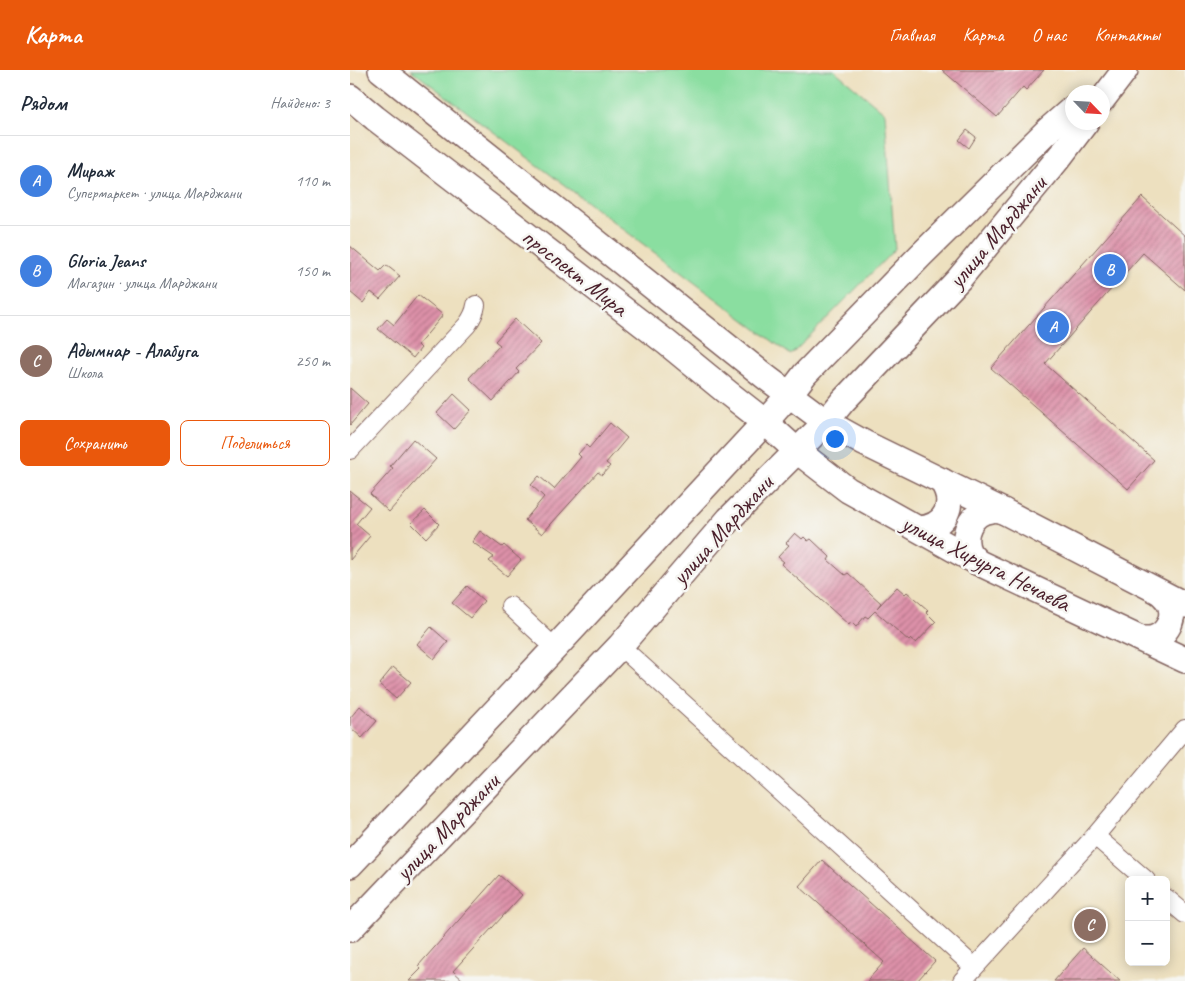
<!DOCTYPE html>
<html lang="ru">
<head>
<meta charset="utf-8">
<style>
	:root { --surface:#fff; --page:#f2f2f3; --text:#1f2937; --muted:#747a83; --line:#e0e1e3; --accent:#ea580c }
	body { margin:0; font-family:Caveat,sans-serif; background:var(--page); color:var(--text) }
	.controls { position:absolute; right:15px; bottom:15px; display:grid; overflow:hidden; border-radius:8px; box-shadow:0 2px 12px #0003 }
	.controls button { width:45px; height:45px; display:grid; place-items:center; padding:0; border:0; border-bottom:1px solid var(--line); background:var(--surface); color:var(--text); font:25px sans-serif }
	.compass { position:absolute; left:715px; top:15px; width:45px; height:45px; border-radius:50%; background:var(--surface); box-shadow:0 2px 12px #0003; rotate:115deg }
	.you { position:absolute; left:484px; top:368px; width:18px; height:18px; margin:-12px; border:4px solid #fff; border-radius:50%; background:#1a73e8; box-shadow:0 0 0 8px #1a73e833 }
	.badge { display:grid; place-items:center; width:32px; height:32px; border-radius:50%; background:var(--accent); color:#fff; font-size:16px; font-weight:700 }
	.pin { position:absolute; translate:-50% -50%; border:2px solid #fff; box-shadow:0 1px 5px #0006 }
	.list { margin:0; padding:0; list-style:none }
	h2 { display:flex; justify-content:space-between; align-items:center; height:65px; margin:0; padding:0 20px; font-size:21px }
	h2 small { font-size:16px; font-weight:400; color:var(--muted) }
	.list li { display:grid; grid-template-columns:32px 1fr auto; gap:15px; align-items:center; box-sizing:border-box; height:90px; padding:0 20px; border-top:1px solid var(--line) }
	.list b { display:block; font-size:19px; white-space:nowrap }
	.list p { margin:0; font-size:16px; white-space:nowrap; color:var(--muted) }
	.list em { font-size:16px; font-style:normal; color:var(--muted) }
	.actions { display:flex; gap:10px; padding:15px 20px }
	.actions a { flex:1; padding:11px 0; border:1px solid var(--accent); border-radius:8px; text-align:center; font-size:18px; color:var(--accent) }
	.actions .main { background:var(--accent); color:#fff }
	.map { position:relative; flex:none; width:835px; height:911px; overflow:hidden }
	header { display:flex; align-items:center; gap:30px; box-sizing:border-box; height:70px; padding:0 25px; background:var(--accent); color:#fff }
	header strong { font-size:24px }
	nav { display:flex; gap:28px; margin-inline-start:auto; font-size:18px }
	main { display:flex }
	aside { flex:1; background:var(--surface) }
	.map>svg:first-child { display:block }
	.grass { fill:#8adea0; stroke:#6a7e66 }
	.building { fill:url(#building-hatch) }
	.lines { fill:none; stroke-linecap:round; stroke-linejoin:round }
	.street-casing { stroke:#83635f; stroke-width:20 }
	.secondary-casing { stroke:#83635f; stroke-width:28 }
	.street { stroke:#fff; stroke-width:18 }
	.secondary { stroke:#fff; stroke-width:25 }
	.labels { text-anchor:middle; stroke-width:5; stroke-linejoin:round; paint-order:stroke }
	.street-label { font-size:24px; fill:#4a1f2b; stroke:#f6f6f2 }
</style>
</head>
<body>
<header>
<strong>Карта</strong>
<nav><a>Главная</a><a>Карта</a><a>О нас</a><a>Контакты</a></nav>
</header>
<main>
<aside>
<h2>Рядом<small>Найдено: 3</small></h2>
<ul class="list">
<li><span class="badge" style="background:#3f7fe0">A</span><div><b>Мираж</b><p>Супермаркет · улица Марджани</p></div><em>110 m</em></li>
<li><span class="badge" style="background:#3f7fe0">B</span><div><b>Gloria Jeans</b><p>Магазин · улица Марджани</p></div><em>150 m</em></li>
<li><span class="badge" style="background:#8d6e63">C</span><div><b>Адымнар - Алабуга</b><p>Школа</p></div><em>250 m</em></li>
</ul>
<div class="actions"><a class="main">Сохранить</a><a>Поделиться</a></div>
</aside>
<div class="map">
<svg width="835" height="911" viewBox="0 0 835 911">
	<defs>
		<pattern id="building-hatch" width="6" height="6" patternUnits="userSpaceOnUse" patternTransform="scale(1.25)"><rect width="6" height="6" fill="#dd91a9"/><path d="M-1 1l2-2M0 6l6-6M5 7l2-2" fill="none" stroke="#b5768a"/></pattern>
	</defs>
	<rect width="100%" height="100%" fill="#f6f6f2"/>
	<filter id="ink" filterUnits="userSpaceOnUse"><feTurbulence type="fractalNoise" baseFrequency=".02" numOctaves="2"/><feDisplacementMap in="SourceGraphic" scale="10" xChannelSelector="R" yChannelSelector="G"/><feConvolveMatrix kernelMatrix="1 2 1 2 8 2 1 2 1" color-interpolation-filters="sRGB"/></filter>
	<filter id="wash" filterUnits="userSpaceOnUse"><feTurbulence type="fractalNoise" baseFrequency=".0096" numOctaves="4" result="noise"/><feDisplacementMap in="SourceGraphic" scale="20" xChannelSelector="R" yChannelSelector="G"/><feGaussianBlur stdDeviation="1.12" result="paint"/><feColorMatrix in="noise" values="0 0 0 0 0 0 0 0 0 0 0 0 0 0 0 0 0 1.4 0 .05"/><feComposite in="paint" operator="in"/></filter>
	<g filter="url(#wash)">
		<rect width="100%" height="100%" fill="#ede0bf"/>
		<path class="grass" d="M 61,0 L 484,0 L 535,43 L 545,179 L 441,285 Z"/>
		<g id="blocks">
			<g class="building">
				<path d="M 592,0 L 694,0 L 676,20 L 673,17 L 647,47 Z"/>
				<path d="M 617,60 L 626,67 L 619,78 L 609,70 Z"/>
				<path d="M 792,127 L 835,166 L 835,220 L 793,183 L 695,294 L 804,390 L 778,419 L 641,298 Z"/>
				<path d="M 0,176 L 30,201 L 36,195 L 50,206 L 30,229 L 21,222 L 13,233 L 0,222 Z"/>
				<path d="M 68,225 L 93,245 L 68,275 L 71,278 L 63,288 L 28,259 L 37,249 L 44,255 Z"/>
				<path d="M 165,249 L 191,273 L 166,299 L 169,302 L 143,331 L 119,308 L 150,275 L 145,271 Z"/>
				<path d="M 0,318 L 18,334 L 0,355 Z"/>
				<path d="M 104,324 L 121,340 L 104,359 L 87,343 Z"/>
				<path d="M 260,353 L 277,368 L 256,393 L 260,396 L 252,405 L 248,402 L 192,464 L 175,450 L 194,427 L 181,415 L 189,406 L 204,419 L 231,387 L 228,384 L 236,375 L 239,378 Z"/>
				<path d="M 63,369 L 86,389 L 39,442 L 20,424 L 43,398 L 40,396 Z"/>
				<path d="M 0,421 L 20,437 L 6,454 L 20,466 L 0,490 Z"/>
				<path d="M 75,440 L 89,454 L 76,468 L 61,453 Z"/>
				<path d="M 130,461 L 152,477 L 154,475 L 171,490 L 157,506 L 139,491 L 144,487 L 122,472 Z"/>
				<path d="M 445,463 L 452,469 L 454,467 L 458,471 L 461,469 L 480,487 L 478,490 L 495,505 L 498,503 L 531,533 L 527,538 L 547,517 L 555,524 L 557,522 L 578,540 L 576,542 L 586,552 L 566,573 L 561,569 L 559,571 L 525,541 L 518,548 L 515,546 L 506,557 L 501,552 L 499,555 L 431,494 L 434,492 L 428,487 L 439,475 L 436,473 Z"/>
				<path d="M 117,516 L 134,531 L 120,548 L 102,533 Z"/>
				<path d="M 81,557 L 98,572 L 84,589 L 67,574 Z"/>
				<path d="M 43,597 L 61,612 L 46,629 L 29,614 Z"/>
				<path d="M 10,636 L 27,651 L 12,668 L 0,657 L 0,648 Z"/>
				<path d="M 472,790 L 585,891 L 567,911 L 517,911 L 534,892 L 449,816 Z"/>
				<path d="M 149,805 L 172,825 L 103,901 L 114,911 L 59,911 L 71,899 L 68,896 Z"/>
				<path d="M 733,878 L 770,911 L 704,911 Z"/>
			</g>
		</g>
	</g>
	<g filter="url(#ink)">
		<use href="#blocks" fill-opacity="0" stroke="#83635f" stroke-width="1"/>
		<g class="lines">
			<g class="street-casing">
				<g id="street">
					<path d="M 0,380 L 117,255 C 122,248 125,243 126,235"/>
					<path d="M 160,536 L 205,578"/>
					<path d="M 270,576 L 624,897"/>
					<path d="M 745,766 L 796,810"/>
					<path d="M 816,828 L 835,844"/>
					<path d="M 612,911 L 745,766 L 835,659"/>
				</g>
			</g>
			<g class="secondary-casing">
				<g id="secondary">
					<path d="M 31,0 L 417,308 L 476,352 L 514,373 L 653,441 L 835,535"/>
					<path d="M 0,27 L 25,48 L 317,273 L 378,323 L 415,352 L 446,380 L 498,420 L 627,492 L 835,590"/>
					<path d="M 752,30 L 775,0"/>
					<path d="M 569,459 C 596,457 607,434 592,411"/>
					<path d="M 627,492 C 625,489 621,486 619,483 C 610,465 621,442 641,440 C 645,439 649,440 653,441"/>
					<path d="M 792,569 C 796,569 801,569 804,568 C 819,563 826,545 819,532 C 817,529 813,525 811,523"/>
					<path d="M 0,795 L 205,578 L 415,352 L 439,325 L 455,304 L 571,185 L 698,60 L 722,39"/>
					<path d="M 0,859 L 270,576 L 379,449 L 476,352 L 493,331 L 609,209 L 711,85 L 736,52"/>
				</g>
			</g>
			<use href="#street" class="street"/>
			<use href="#secondary" class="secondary"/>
		</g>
	</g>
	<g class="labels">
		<g class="street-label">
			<text transform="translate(647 162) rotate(-50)" y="8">улица Марджани</text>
			<text transform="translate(225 202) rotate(38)" y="8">проспект Мира</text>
			<text transform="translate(372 460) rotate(-48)" y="8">улица Марджани</text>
			<text transform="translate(636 493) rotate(27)" y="8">улица Хирурга Нечаева</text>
			<text transform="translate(97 757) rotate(-46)" y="8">улица Марджани</text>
		</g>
	</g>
</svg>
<div class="controls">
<button>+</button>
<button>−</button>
</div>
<svg class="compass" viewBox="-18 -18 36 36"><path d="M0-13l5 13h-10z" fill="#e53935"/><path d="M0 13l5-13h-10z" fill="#747a83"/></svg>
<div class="you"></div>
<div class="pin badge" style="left:703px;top:257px;background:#3f7fe0">A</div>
<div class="pin badge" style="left:760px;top:200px;background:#3f7fe0">B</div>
<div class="pin badge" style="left:740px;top:855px;background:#8d6e63">C</div>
</div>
</main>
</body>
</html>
